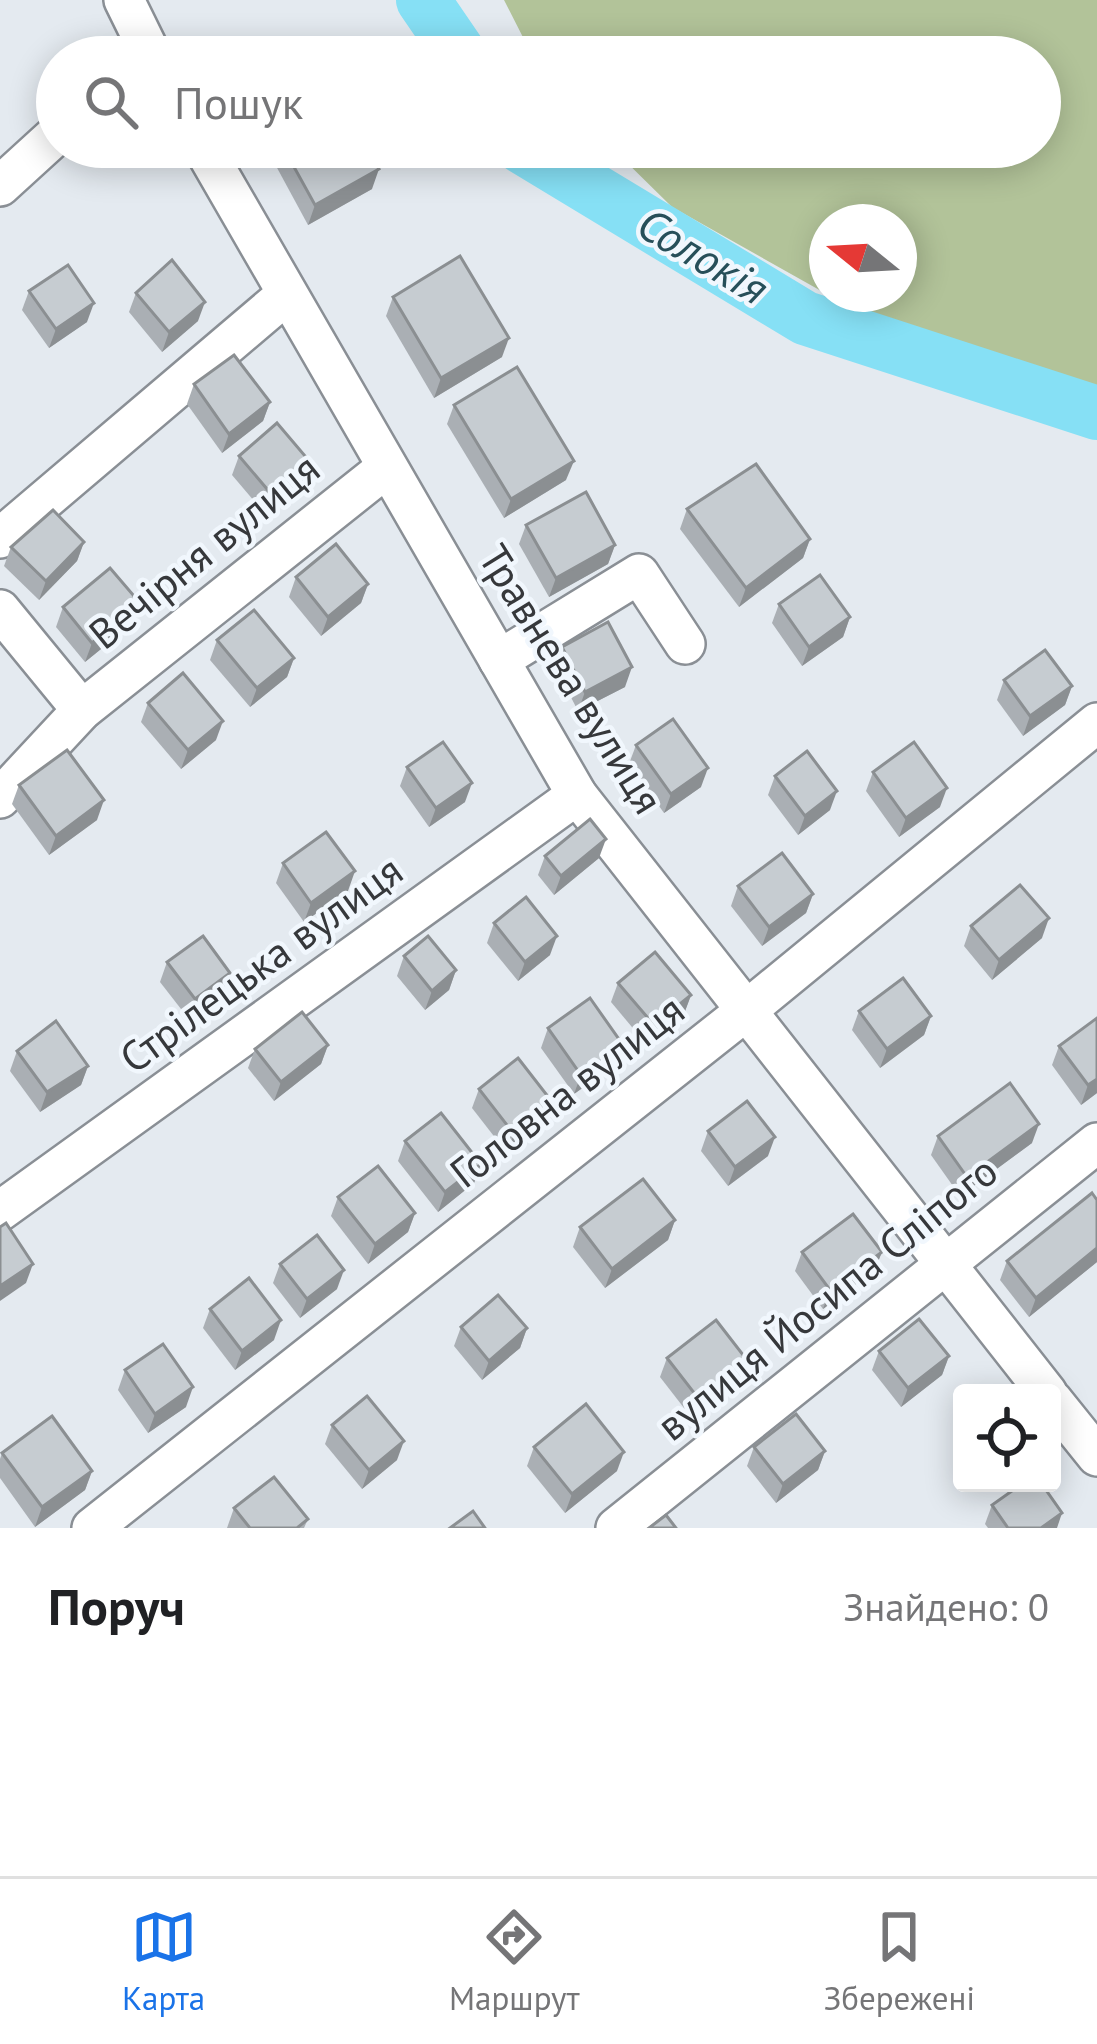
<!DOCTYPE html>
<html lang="uk">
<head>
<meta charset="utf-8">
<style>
	:root { --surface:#fff; --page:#f6f6f6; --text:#202124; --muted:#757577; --line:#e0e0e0; --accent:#1a73e8 }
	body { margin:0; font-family:"PT Sans",sans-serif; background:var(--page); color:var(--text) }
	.controls { position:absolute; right:36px; bottom:36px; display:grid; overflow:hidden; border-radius:12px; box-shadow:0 6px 30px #0003 }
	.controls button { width:108px; height:108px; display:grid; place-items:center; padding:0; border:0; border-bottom:3px solid var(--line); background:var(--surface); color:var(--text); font:60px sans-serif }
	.compass { position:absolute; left:809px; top:204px; width:108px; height:108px; border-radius:50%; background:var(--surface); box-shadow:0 6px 30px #0003; rotate:288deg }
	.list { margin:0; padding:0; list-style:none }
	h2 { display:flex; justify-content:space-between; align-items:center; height:156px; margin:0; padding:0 48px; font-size:51px }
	h2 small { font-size:39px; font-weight:400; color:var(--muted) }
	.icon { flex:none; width:66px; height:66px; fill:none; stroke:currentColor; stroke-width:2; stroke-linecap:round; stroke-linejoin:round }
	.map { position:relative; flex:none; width:1097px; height:1528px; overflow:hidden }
	.search { position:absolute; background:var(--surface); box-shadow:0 6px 30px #0003; left:36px; right:36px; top:36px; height:132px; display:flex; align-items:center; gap:30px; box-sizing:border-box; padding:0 42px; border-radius:66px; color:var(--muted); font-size:45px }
	.sheet { height:348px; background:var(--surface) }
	nav { display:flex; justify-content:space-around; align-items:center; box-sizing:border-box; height:168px; border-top:3px solid var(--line); background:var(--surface); font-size:33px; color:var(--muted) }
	nav a { display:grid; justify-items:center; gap:6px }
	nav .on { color:var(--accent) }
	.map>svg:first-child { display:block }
	.green { fill:#b2c399; fill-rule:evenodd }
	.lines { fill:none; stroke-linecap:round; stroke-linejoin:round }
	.river { stroke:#86e0f5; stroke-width:54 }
	.minor-casing { stroke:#8a8f95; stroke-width:44 }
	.minor { stroke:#fff; stroke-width:39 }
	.wall { fill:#aaafb4 }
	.shaded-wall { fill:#8b8f92 }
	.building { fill:#c6ccd1; stroke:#8b8f92; stroke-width:3 }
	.labels { text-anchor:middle; stroke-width:9; stroke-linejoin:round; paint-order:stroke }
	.street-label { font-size:42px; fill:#36383b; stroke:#f1f7fd }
	.water-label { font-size:45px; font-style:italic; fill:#274f59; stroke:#f1f7fd }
</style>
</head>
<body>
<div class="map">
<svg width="1097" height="1528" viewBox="0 0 1097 1528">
	<rect width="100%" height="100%" fill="#e4eaf0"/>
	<path class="green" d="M 504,0 L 1097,0 L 1097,391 L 880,324 L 672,207 L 611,147 L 1040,147 L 1040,57 L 533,57 ZM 827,222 L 899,222 L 899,294 L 827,294 Z"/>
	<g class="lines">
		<g class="river">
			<path d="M 423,0 L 462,57"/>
			<path d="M 522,147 L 805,318 L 1097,413"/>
		</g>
		<g class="minor-casing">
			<g id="minor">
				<path d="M 124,0 L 152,57"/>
				<path d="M 203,147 L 577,795 L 1047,1393"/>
				<path d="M 0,186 L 57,134"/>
				<path d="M 0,538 L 286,295"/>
				<path d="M 0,610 L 82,710"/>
				<path d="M 499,660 L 639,574 L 685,644"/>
				<path d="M 0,798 L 82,710 L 386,468"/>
				<path d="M 0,1211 L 577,795"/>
				<path d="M 1052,1400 L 1097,1456"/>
				<path d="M 92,1528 L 747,1010 L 1097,723"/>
				<path d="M 616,1528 L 1097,1143"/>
			</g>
		</g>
		<use href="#minor" class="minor"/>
	</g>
	<g class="wall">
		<path d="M 271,147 L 367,147 L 372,189 L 308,225 L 269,153 Z"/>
		<path d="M 29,291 L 87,322 L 49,348 L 22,310 Z"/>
		<path d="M 136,293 L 198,321 L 162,352 L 129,312 Z"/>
		<path d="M 393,297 L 502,357 L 434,398 L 386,316 Z"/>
		<path d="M 194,384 L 270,402 L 263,421 L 222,453 L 187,404 Z"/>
		<path d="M 454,405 L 566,480 L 504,518 L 447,424 Z"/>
		<path d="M 239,456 L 311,463 L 304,482 L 266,515 L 232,475 Z"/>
		<path d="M 687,509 L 810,539 L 803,558 L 739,607 L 680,529 Z"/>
		<path d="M 526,525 L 615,545 L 608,564 L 549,597 L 519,544 Z"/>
		<path d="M 84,542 L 77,561 L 39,600 L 4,566 L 11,547 Z"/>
		<path d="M 296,577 L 368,584 L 361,603 L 321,636 L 289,597 Z"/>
		<path d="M 140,603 L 133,623 L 85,662 L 56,627 L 63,607 Z"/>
		<path d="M 779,604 L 850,617 L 843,637 L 802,666 L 772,623 Z"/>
		<path d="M 217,640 L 294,658 L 287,677 L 250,707 L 210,660 Z"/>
		<path d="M 562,647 L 625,687 L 578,711 L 555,666 Z"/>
		<path d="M 1004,680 L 1072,686 L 1065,705 L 1023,736 L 997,700 Z"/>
		<path d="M 148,703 L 216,740 L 181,769 L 141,722 Z"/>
		<path d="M 636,745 L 701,787 L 664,813 L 629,764 Z"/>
		<path d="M 407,767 L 465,802 L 429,827 L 400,786 Z"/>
		<path d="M 873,772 L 940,807 L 899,837 L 866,791 Z"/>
		<path d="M 775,776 L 830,810 L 798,835 L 768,795 Z"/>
		<path d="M 19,785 L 97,820 L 49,855 L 12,804 Z"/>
		<path d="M 545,856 L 599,858 L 554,895 L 538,875 Z"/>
		<path d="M 283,863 L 348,891 L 304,922 L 276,883 Z"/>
		<path d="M 738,886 L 813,894 L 806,913 L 762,946 L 731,906 Z"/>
		<path d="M 494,923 L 550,955 L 518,981 L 487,943 Z"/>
		<path d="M 971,926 L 1042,938 L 992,980 L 964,946 Z"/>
		<path d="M 404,956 L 456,970 L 449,990 L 425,1010 L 397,976 Z"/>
		<path d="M 167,962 L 230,973 L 223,992 L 188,1018 L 160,982 Z"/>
		<path d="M 618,983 L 691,995 L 684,1014 L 647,1045 L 611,1002 Z"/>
		<path d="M 859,1011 L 931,1016 L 924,1035 L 880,1068 L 852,1030 Z"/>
		<path d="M 1097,1018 L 1097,1093 L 1081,1105 L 1052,1065 L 1059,1046 Z"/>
		<path d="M 548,1028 L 623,1045 L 616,1064 L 574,1094 L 541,1048 Z"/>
		<path d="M 328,1045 L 321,1064 L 274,1101 L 248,1068 L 255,1049 Z"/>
		<path d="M 17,1051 L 88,1066 L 81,1085 L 40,1112 L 10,1071 Z"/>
		<path d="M 479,1089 L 553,1103 L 546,1123 L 507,1153 L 472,1108 Z"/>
		<path d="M 708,1131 L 768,1156 L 728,1186 L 701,1151 Z"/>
		<path d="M 938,1136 L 1032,1143 L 960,1196 L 931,1155 Z"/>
		<path d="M 405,1141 L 481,1164 L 474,1183 L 438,1212 L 398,1161 Z"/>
		<path d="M 338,1197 L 415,1213 L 408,1232 L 368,1264 L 331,1216 Z"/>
		<path d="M 1097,1200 L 1097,1262 L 1029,1317 L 1000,1280 L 1007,1261 Z"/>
		<path d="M 675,1220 L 668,1240 L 605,1288 L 573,1247 L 580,1227 Z"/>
		<path d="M 802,1252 L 882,1252 L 874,1271 L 823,1309 L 795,1271 Z"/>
		<path d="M 280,1264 L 337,1289 L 300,1318 L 273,1283 Z"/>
		<path d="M 210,1309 L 274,1340 L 235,1370 L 203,1328 Z"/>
		<path d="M 461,1327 L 527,1328 L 520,1348 L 482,1380 L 454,1346 Z"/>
		<path d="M 879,1351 L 949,1356 L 942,1375 L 901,1407 L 872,1370 Z"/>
		<path d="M 667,1358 L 747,1360 L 740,1379 L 691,1417 L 660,1377 Z"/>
		<path d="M 125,1370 L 186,1407 L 148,1433 L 118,1390 Z"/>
		<path d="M 332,1425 L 397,1460 L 362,1489 L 325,1444 Z"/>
		<path d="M 534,1447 L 617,1471 L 565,1513 L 527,1466 Z"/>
		<path d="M 754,1447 L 825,1451 L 818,1470 L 776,1503 L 747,1466 Z"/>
		<path d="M 2,1453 L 92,1471 L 85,1490 L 35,1527 L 0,1478 L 0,1459 Z"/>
		<path d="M 992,1505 L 1057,1528 L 988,1528 L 985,1524 Z"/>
		<path d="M 234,1508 L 308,1519 L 304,1528 L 227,1528 Z"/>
	</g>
	<g class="shaded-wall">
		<path d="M 379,169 L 372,189 L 308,225 L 315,205 Z"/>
		<path d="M 205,302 L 198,321 L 162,352 L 169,332 Z"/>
		<path d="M 94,303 L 87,322 L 49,348 L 56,329 Z"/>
		<path d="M 509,338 L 502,357 L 434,398 L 441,378 Z"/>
		<path d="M 270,402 L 263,421 L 222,453 L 229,434 Z"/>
		<path d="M 574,461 L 566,480 L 504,518 L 511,499 Z"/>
		<path d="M 311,463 L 304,482 L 266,515 L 273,496 Z"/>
		<path d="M 810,539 L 803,558 L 739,607 L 746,588 Z"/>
		<path d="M 84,542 L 77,561 L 39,600 L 46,581 Z"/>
		<path d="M 615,545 L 608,564 L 549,597 L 556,578 Z"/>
		<path d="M 368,584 L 361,603 L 321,636 L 328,617 Z"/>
		<path d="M 140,603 L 133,623 L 85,662 L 92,643 Z"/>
		<path d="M 850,617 L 843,637 L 802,666 L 809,647 Z"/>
		<path d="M 294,658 L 287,677 L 250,707 L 257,688 Z"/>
		<path d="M 632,667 L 625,687 L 578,711 L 585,692 Z"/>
		<path d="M 1072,686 L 1065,705 L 1023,736 L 1030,716 Z"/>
		<path d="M 223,721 L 216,740 L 181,769 L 188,750 Z"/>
		<path d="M 708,768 L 701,787 L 664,813 L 671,794 Z"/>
		<path d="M 472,783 L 465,802 L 429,827 L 436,808 Z"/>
		<path d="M 947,788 L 940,807 L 899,837 L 906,818 Z"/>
		<path d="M 837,791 L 830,810 L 798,835 L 805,816 Z"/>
		<path d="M 104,800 L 97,820 L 49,855 L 56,836 Z"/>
		<path d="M 606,839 L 599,858 L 554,895 L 561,876 Z"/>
		<path d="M 355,871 L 348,891 L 304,922 L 311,903 Z"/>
		<path d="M 813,894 L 806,913 L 762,946 L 769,927 Z"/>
		<path d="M 1049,918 L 1042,938 L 992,980 L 999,960 Z"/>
		<path d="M 557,936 L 550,955 L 518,981 L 525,962 Z"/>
		<path d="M 456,970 L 449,990 L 425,1010 L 432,991 Z"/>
		<path d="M 230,973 L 223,992 L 188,1018 L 195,999 Z"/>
		<path d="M 691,995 L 684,1014 L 647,1045 L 654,1025 Z"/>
		<path d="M 931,1016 L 924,1035 L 880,1068 L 887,1049 Z"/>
		<path d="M 328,1045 L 321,1064 L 274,1101 L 281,1082 Z"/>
		<path d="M 623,1045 L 616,1064 L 574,1094 L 581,1075 Z"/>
		<path d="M 88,1066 L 81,1085 L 40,1112 L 47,1092 Z"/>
		<path d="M 1097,1079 L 1097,1093 L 1081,1105 L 1088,1085 Z"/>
		<path d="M 553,1103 L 546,1123 L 507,1153 L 514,1134 Z"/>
		<path d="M 1039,1124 L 1032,1143 L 960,1196 L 967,1177 Z"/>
		<path d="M 775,1137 L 768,1156 L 728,1186 L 735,1167 Z"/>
		<path d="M 481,1164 L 474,1183 L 438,1212 L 445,1192 Z"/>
		<path d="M 415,1213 L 408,1232 L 368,1264 L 375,1244 Z"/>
		<path d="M 675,1220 L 668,1240 L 605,1288 L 612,1269 Z"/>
		<path d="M 1097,1248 L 1097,1262 L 1029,1317 L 1036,1298 Z"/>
		<path d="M 882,1252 L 874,1271 L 823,1309 L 830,1290 Z"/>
		<path d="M 33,1264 L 26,1283 L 0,1301 L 0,1286 Z"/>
		<path d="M 344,1270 L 337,1289 L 300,1318 L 307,1299 Z"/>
		<path d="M 281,1320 L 274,1340 L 235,1370 L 242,1351 Z"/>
		<path d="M 527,1328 L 520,1348 L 482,1380 L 489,1361 Z"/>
		<path d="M 949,1356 L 942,1375 L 901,1407 L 908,1388 Z"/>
		<path d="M 747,1360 L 740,1379 L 691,1417 L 698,1398 Z"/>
		<path d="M 193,1387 L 186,1407 L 148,1433 L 155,1414 Z"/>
		<path d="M 404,1441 L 397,1460 L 362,1489 L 369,1470 Z"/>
		<path d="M 825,1451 L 818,1470 L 776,1503 L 783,1484 Z"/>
		<path d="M 624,1452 L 617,1471 L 565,1513 L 572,1494 Z"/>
		<path d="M 92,1471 L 85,1490 L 35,1527 L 42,1507 Z"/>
		<path d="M 1062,1513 L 1057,1528 L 1041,1528 Z"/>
	</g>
	<g class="building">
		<path d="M 283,147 L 367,147 L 379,169 L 315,205 Z"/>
		<path d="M 460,256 L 509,338 L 441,378 L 393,297 Z"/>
		<path d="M 172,260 L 205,302 L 169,332 L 136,293 Z"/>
		<path d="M 68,265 L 94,303 L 56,329 L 29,291 Z"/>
		<path d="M 234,355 L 270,402 L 229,434 L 194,384 Z"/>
		<path d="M 517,367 L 574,461 L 511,499 L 454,405 Z"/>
		<path d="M 277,423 L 311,463 L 273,496 L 239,456 Z"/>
		<path d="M 756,464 L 810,539 L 746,588 L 687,509 Z"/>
		<path d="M 586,492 L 615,545 L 556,578 L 526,525 Z"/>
		<path d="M 53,510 L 84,542 L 46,581 L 11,547 Z"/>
		<path d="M 336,544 L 368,584 L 328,617 L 296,577 Z"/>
		<path d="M 110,568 L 140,603 L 92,643 L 63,607 Z"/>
		<path d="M 820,575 L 850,617 L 809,647 L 779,604 Z"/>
		<path d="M 254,610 L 294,658 L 257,688 L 217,640 Z"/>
		<path d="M 608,622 L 632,667 L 585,692 L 562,647 Z"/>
		<path d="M 1045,650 L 1072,686 L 1030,716 L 1004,680 Z"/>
		<path d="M 183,673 L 223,721 L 188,750 L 148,703 Z"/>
		<path d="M 673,719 L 708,768 L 671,794 L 636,745 Z"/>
		<path d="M 443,742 L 472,783 L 436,808 L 407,767 Z"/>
		<path d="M 914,742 L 947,788 L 906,818 L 873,772 Z"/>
		<path d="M 67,750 L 104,800 L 56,836 L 19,785 Z"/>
		<path d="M 807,751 L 837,791 L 805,816 L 775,776 Z"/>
		<path d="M 590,819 L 606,839 L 561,876 L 545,856 Z"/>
		<path d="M 326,832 L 355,871 L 311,903 L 283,863 Z"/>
		<path d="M 782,853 L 813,894 L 769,927 L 738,886 Z"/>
		<path d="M 1020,885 L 1049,918 L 999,960 L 971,926 Z"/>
		<path d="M 526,897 L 557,936 L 525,962 L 494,923 Z"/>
		<path d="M 203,936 L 230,973 L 195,999 L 167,962 Z"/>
		<path d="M 428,936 L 456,970 L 432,991 L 404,956 Z"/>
		<path d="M 655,952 L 691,995 L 654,1025 L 618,983 Z"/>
		<path d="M 903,978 L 931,1016 L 887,1049 L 859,1011 Z"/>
		<path d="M 590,998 L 623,1045 L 581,1075 L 548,1028 Z"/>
		<path d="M 302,1012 L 328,1045 L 281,1082 L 255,1049 Z"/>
		<path d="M 1097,1018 L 1097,1079 L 1088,1085 L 1059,1046 Z"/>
		<path d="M 56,1021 L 88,1066 L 47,1092 L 17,1051 Z"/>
		<path d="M 518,1058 L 553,1103 L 514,1134 L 479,1089 Z"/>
		<path d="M 1010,1083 L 1039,1124 L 967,1177 L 938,1136 Z"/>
		<path d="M 747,1101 L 775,1137 L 735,1167 L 708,1131 Z"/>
		<path d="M 441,1113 L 481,1164 L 445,1192 L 405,1141 Z"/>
		<path d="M 378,1166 L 415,1213 L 375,1244 L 338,1197 Z"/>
		<path d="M 643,1179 L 675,1220 L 612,1269 L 580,1227 Z"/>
		<path d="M 1092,1193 L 1097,1200 L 1097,1248 L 1036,1298 L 1007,1261 Z"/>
		<path d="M 853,1214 L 882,1252 L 830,1290 L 802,1252 Z"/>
		<path d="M 6,1223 L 33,1264 L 0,1286 L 0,1227 Z"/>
		<path d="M 317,1235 L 344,1270 L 307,1299 L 280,1264 Z"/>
		<path d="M 249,1278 L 281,1320 L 242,1351 L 210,1309 Z"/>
		<path d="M 498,1295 L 527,1328 L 489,1361 L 461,1327 Z"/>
		<path d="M 919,1319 L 949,1356 L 908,1388 L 879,1351 Z"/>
		<path d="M 716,1320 L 747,1360 L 698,1398 L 667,1358 Z"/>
		<path d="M 163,1344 L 193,1387 L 155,1414 L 125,1370 Z"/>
		<path d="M 367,1396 L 404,1441 L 369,1470 L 332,1425 Z"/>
		<path d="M 586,1404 L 624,1452 L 572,1494 L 534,1447 Z"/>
		<path d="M 796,1414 L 825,1451 L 783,1484 L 754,1447 Z"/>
		<path d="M 52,1416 L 92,1471 L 42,1507 L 2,1453 Z"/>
		<path d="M 274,1477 L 308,1519 L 297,1528 L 250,1528 L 234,1508 Z"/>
		<path d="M 1023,1483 L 1041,1483 L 1062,1513 L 1041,1528 L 1008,1528 L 992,1505 Z"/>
		<path d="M 473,1511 L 485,1528 L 450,1528 Z"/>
		<path d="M 666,1515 L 676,1528 L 649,1528 Z"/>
	</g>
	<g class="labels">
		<g class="street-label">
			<text transform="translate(204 551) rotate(-39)" y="15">Вечірня вулиця</text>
			<text transform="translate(571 679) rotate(58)" y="15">Травнева вулиця</text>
			<text transform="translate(261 964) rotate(-36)" y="15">Стрілецька вулиця</text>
			<text transform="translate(567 1091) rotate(-38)" y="15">Головна вулиця</text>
			<text transform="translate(827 1298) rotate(-39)" y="15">вулиця Йосипа Сліпого</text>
		</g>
		<g class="water-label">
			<text transform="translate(703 256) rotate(31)" y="16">Солокія</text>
		</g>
	</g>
</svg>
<div class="controls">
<button><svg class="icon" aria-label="locate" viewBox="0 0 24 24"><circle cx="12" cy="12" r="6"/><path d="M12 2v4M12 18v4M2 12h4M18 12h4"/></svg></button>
</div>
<svg class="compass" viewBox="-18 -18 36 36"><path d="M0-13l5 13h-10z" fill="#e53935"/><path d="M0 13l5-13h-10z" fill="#757577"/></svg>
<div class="search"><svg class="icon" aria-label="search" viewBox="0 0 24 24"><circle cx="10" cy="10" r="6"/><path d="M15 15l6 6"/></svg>Пошук</div>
</div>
<section class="sheet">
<h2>Поруч<small>Знайдено: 0</small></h2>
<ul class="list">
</ul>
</section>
<nav>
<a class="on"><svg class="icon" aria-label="map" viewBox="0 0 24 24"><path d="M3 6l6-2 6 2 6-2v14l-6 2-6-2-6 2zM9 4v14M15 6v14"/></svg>Карта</a>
<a><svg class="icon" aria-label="directions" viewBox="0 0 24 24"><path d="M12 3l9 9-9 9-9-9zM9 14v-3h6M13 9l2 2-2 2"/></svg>Маршрут</a>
<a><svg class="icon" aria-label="saved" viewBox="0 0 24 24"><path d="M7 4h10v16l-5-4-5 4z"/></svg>Збережені</a>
</nav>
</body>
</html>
